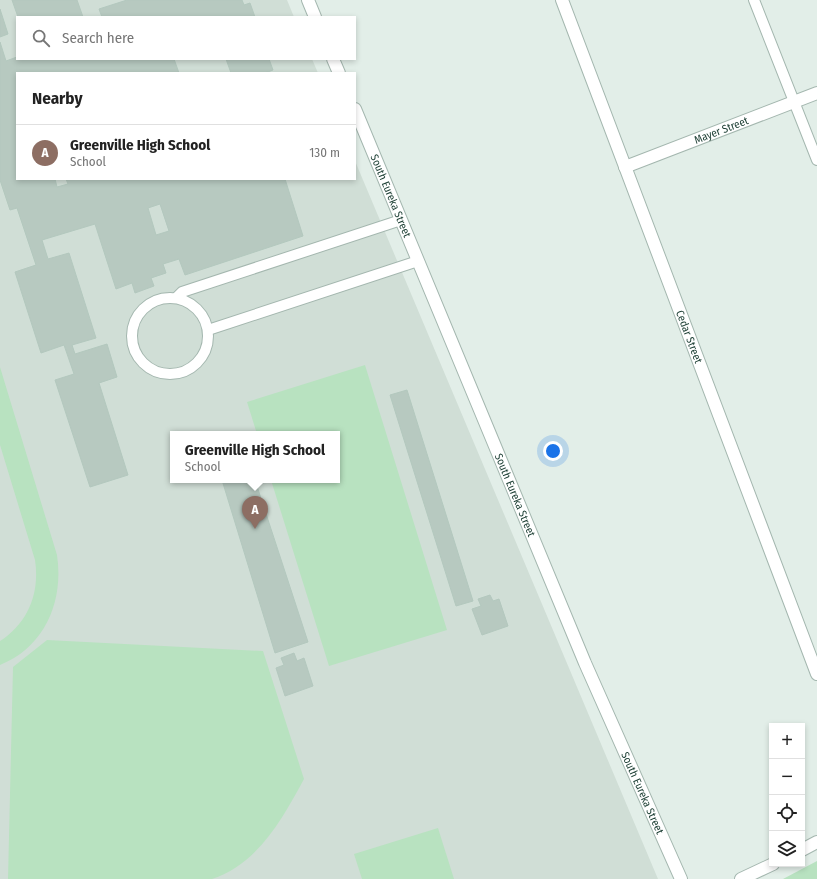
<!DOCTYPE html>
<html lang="en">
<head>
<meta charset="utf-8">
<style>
	:root { --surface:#fff; --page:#f6f6f6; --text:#222; --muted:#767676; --line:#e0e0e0; --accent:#7c3aed }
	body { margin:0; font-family:"Fira Sans Condensed",sans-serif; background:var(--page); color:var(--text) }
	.controls { position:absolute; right:12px; bottom:12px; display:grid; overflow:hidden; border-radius:0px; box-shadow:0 2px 6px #0003 }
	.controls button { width:36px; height:36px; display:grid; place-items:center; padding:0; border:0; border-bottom:1px solid var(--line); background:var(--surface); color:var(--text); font:20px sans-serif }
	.you { position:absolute; left:553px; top:451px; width:14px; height:14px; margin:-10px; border:3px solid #fff; border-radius:50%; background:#1a73e8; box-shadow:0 0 0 6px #1a73e833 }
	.badge { display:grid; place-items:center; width:26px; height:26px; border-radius:50%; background:var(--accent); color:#fff; font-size:13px; font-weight:700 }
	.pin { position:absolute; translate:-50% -33px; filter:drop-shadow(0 1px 2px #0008) }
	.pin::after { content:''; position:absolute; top:21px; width:14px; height:12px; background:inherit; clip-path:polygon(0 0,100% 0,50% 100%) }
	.popup { position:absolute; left:170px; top:431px; width:170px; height:52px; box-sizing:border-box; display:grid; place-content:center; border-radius:0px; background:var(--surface); filter:drop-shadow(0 1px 3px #0005); font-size:13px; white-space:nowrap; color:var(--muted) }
	.popup b { font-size:15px; color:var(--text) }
	.popup::after { content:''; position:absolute; left:50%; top:100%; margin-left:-8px; border:8px solid transparent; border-top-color:var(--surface) }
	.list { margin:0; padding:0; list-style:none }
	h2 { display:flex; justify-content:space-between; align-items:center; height:52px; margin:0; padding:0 16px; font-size:17px }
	h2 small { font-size:13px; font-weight:400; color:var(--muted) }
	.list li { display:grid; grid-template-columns:26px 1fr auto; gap:12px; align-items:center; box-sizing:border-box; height:56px; padding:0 16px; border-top:1px solid var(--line) }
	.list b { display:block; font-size:15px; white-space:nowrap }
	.list p { margin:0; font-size:13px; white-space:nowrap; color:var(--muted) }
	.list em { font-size:13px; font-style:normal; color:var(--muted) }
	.icon { flex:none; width:22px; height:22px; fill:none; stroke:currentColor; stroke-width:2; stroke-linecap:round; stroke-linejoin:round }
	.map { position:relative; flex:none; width:817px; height:879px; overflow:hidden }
	.search { position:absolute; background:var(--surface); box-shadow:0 2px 6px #0003; left:16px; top:16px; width:340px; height:44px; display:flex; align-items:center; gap:10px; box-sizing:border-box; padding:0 14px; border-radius:0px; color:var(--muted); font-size:15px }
	.panel { position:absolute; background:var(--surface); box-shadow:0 2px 6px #0003; left:16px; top:72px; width:340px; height:108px; border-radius:0px }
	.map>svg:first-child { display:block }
	.built { fill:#d0ded6; fill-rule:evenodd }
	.green { fill:#b8e2c0 }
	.building { fill:#b7c9c0; stroke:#b3c8be; fill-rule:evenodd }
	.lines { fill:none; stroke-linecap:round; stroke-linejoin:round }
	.lane-casing { stroke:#a4b7af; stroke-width:12 }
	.street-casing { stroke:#a4b7af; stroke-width:14 }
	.lane { stroke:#fff; stroke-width:10 }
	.street { stroke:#fff; stroke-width:12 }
	.labels { text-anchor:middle; stroke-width:4; stroke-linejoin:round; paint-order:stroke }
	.street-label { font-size:11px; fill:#1f4136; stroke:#f3faf6 }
</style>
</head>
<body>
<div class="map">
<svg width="817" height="879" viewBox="0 0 817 879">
	<rect width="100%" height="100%" fill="#e2eee8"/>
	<path class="built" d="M 0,0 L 287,0 L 294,17 L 17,17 L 17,59 L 312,59 L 318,73 L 17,73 L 17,179 L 355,179 L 355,161 L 658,879 L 0,879 ZM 173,434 L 337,434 L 337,480 L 173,480 Z"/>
	<g class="green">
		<path d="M 365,365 L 447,630 L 329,666 L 271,480 L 337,480 L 337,434 L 257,434 L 247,402 Z"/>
		<path d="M 0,367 L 57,555 C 64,601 45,647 0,665 L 0,641 C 28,623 40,593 35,560 L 0,445 Z"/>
		<path d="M 47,640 L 263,651 L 304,779 C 283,818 257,865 212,879 L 8,879 L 13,667 Z"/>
		<path d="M 438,828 L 454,879 L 362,879 L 354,854 Z"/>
		<path d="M 817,861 L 817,879 L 783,879 Z"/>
	</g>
	<g class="building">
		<path d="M 12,0 L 77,0 L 83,17 L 18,17 Z"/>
		<path d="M 127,0 L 242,0 L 244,5 L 250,3 L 255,17 L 102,17 L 99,9 Z"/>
		<path d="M 0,9 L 8,34 L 0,37 Z"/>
		<path d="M 0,42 L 6,61 L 17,57 L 17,59 L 176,59 L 174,59 L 179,73 L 17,73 L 17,179 L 55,179 L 57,187 L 68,184 L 66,179 L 285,179 L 303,236 L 185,275 L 179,259 L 163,264 L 166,273 L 151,278 L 154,286 L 135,293 L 132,283 L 116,289 L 95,224 L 42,240 L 48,259 L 69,253 L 96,338 L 72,345 L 75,354 L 107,344 L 117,377 L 99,383 L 128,475 L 90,487 L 55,380 L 74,374 L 64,345 L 41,353 L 15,272 L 36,265 L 17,208 L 10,210 L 0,180 ZM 160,204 L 169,231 L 156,235 L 148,208 Z"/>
		<path d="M 226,59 L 269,59 L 273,70 L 265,73 L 231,73 Z"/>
		<path d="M 407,390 L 473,601 L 456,606 L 390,395 Z"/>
		<path d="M 222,480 L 255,480 L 308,642 L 275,653 Z"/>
		<path d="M 490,595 L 493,601 L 499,599 L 508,626 L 482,635 L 472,609 L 481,606 L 478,599 Z"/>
		<path d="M 294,653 L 297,661 L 304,658 L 313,686 L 285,696 L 276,668 L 284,665 L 281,658 Z"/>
	</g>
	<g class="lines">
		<g class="lane-casing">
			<g id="lane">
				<path d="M 754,0 L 817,160"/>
				<path d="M 176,298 L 182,292 L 401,220"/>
				<circle cx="170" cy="336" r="38"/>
				<path d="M 208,330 L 418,261"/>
			</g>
		</g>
		<g class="street-casing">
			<g id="street">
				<path d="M 308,0 L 315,17"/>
				<path id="s1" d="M 562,0 L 817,674"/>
				<path d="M 333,59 L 339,73"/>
				<path id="s2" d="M 355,109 L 585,663 L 681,879"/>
				<path id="s3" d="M 625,167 L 817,93"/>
				<path d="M 802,850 L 817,842"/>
				<path d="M 741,879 L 773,864"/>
			</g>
		</g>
		<use href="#lane" class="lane"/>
		<use href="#street" class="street"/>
	</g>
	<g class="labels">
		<g class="street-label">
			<text dy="4" stroke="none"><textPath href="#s3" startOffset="103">Mayer Street</textPath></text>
			<text dy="4" stroke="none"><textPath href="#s2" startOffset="94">South Eureka Street</textPath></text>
			<text dy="4" stroke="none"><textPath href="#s1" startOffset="360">Cedar Street</textPath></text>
			<text dy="4" stroke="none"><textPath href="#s2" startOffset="418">South Eureka Street</textPath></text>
			<text dy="4" stroke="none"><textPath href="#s2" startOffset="742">South Eureka Street</textPath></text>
		</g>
	</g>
</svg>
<div class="controls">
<button>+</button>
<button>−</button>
<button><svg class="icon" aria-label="locate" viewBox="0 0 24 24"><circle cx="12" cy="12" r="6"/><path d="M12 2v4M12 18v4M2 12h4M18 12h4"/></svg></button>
<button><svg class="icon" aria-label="layers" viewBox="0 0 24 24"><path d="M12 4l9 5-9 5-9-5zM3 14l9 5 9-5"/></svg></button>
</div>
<div class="you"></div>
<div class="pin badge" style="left:255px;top:529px;background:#8d6e63">A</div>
<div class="popup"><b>Greenville High School</b>School</div>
<div class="search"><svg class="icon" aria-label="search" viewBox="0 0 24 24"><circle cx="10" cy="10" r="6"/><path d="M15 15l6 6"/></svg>Search here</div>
<section class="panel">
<h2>Nearby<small></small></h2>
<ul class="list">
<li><span class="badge" style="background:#8d6e63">A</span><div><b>Greenville High School</b><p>School</p></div><em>130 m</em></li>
</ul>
</section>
</div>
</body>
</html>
